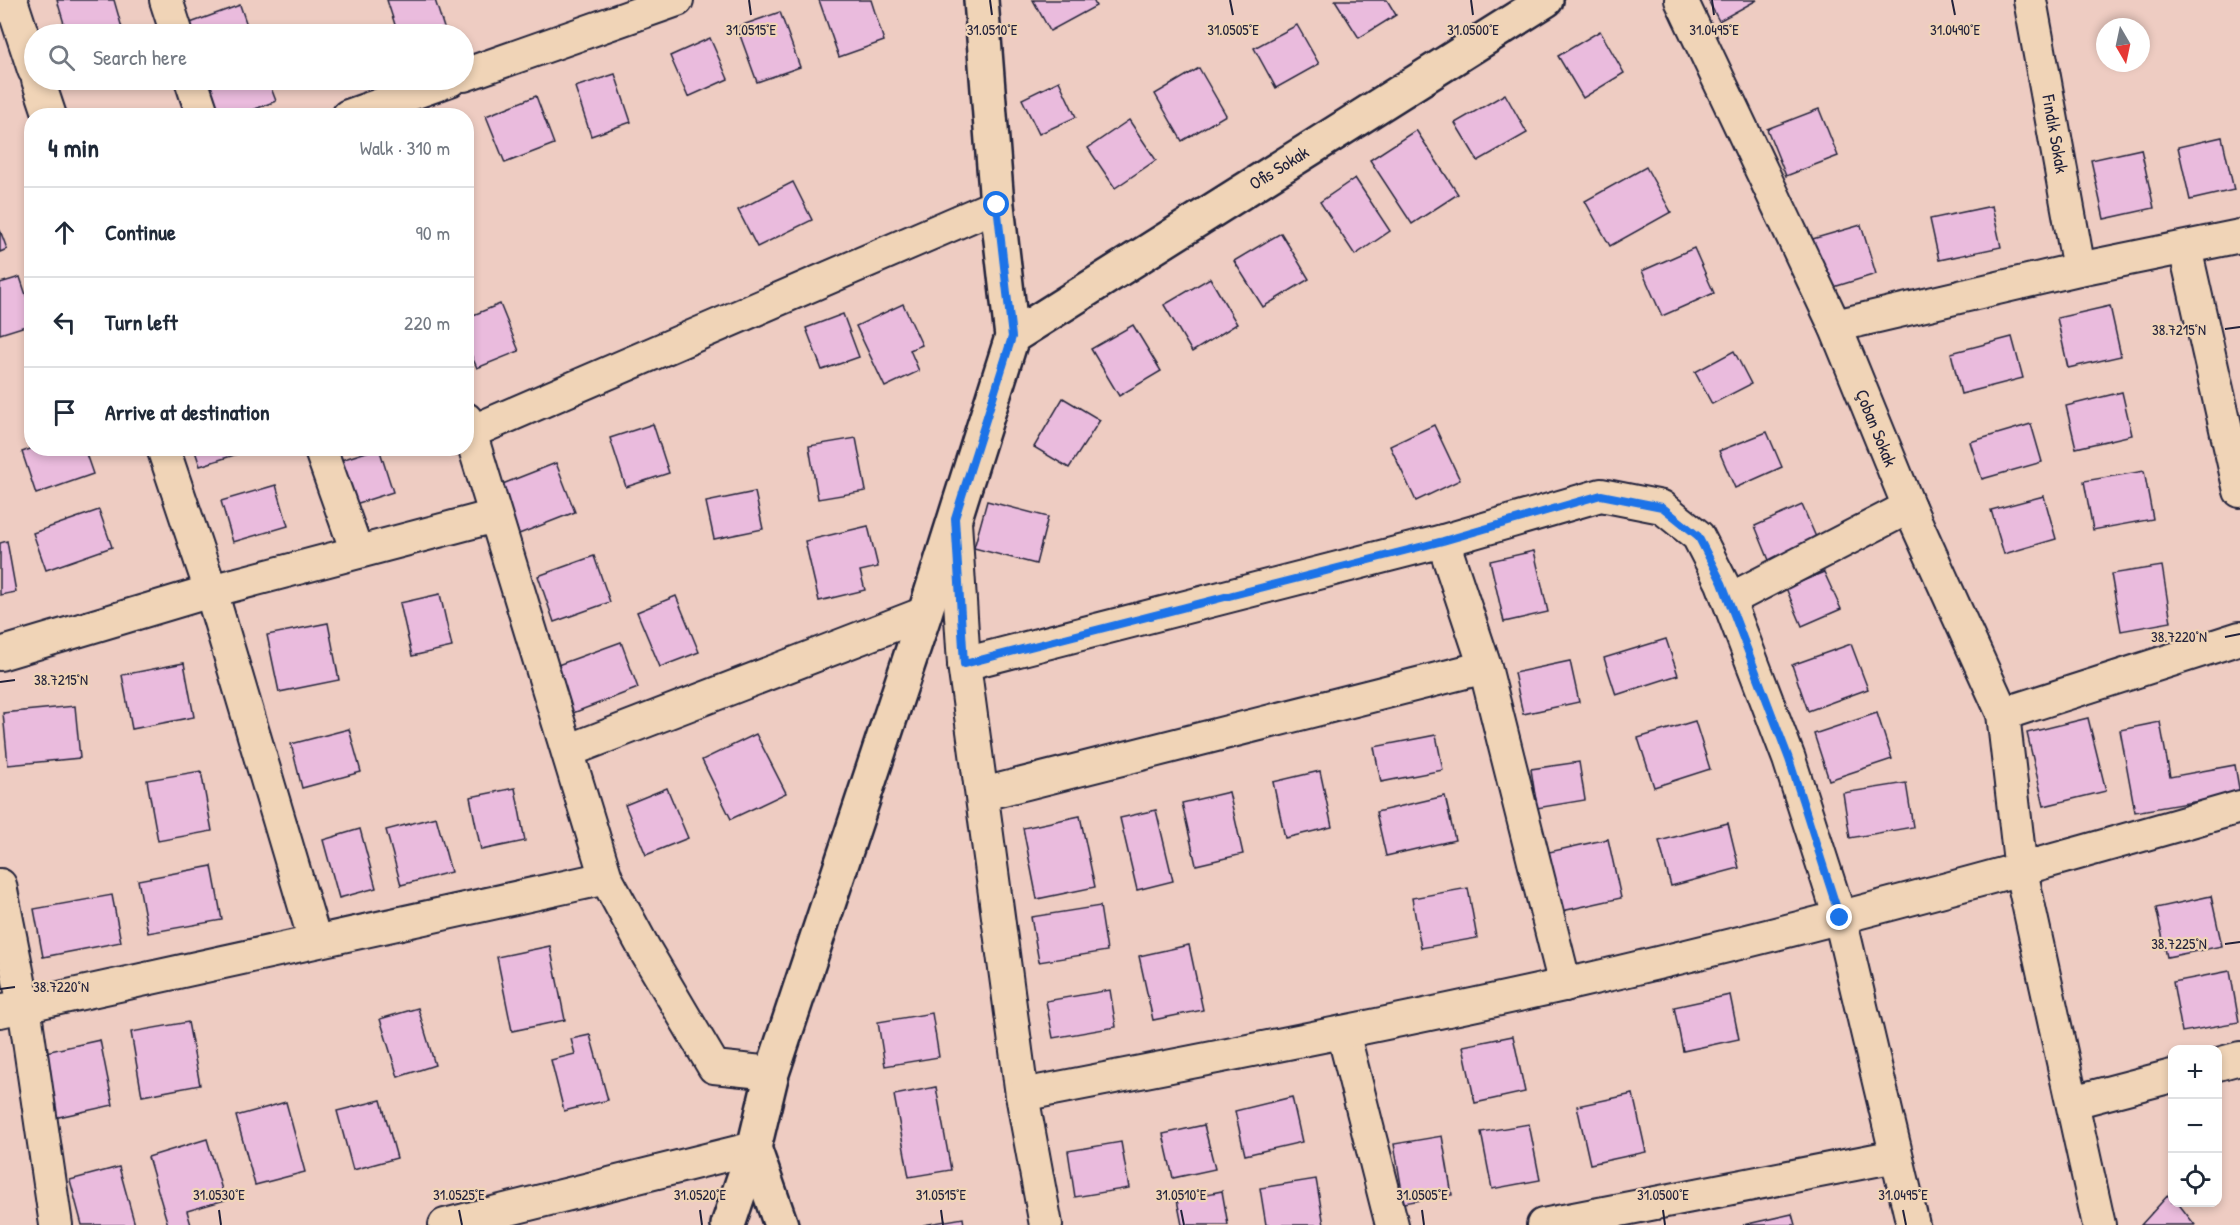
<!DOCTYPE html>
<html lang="en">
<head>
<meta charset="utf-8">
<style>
	:root { --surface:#fff; --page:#f2f2f3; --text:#1f2937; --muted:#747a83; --line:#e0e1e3 }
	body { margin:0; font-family:"Patrick Hand",sans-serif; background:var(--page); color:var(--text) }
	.controls { position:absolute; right:18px; bottom:18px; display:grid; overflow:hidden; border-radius:12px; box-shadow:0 3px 9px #0003 }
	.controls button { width:54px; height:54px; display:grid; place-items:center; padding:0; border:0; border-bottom:2px solid var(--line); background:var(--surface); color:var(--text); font:30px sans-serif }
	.compass { position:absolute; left:2096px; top:18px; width:54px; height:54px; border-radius:50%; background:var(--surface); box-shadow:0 3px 9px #0003; rotate:171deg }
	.stop { position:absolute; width:18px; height:18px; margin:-14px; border:4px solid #1a73e8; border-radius:50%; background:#fff }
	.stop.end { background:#1a73e8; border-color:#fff; box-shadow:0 2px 6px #0008 }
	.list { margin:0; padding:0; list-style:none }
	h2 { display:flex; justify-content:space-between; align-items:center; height:78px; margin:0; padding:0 24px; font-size:26px }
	h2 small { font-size:20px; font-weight:400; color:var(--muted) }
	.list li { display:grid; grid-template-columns:39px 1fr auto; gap:18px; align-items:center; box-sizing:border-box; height:90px; padding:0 24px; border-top:2px solid var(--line) }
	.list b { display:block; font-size:22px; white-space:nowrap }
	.list em { font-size:20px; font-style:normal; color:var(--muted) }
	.icon { flex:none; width:33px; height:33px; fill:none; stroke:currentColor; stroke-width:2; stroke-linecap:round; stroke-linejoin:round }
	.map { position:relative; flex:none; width:2240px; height:1225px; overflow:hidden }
	.search { position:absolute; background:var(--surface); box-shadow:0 3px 9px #0003; left:24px; top:24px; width:450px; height:66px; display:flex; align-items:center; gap:15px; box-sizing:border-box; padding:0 21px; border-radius:33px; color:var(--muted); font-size:22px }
	.panel { position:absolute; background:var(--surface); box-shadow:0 3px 9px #0003; left:24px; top:108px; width:450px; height:348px; border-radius:24px }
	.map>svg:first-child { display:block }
	.building { fill:#eabbdd; stroke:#22223b; stroke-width:1.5 }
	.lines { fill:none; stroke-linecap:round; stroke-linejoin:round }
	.minor-casing { stroke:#22223b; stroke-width:36 }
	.tertiary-casing { stroke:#22223b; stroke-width:38 }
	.minor { stroke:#f0d4b7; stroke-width:32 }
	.tertiary { stroke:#f0d4b7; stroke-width:33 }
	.route { stroke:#1a73e8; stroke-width:8 }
	.ticks { fill:none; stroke:#22223b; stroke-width:2 }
	.labels { text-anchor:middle; stroke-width:4.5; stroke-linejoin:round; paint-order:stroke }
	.street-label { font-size:18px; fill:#22223b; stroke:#f0d4b7 }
	.ticks-label { font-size:15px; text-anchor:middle; fill:#22223b; stroke:#f0d4b7; stroke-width:4.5; stroke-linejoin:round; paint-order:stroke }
</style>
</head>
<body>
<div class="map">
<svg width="2240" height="1225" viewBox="0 0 2240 1225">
	<rect width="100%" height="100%" fill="#eeccc2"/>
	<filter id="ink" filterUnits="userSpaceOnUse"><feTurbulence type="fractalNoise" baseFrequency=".0167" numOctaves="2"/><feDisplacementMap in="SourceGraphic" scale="12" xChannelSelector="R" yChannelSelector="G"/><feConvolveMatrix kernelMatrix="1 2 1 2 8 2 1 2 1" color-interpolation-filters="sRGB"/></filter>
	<g filter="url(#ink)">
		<g class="building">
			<path d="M 57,0 L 114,0 L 122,28 L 100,34 L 67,34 Z"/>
			<path d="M 387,0 L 435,0 L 446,34 L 398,34 Z"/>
			<path d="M 819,0 L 871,0 L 884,41 L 839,57 Z"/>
			<path d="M 1033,0 L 1093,0 L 1096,6 L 1050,31 Z"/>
			<path d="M 1335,0 L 1387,0 L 1396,15 L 1359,38 Z"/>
			<path d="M 1708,0 L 1757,0 L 1719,21 Z"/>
			<path d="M 240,5 L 250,34 L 185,34 L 182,26 Z"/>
			<path d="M 780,12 L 800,67 L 757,82 L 737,27 Z"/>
			<path d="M 1297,25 L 1319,64 L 1276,88 L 1254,48 Z"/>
			<path d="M 1600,31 L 1624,73 L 1583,98 L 1558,56 Z"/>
			<path d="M 710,38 L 728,79 L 688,97 L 670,56 Z"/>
			<path d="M 1199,68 L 1226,115 L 1182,141 L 1155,94 Z"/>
			<path d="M 615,74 L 631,122 L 591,136 L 575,87 Z"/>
			<path d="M 213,80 L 268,80 L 276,101 L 237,116 L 215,116 L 203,83 Z"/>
			<path d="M 1059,81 L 1076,117 L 1039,134 L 1022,99 Z"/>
			<path d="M 1505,94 L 1527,133 L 1478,161 L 1455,123 Z"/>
			<path d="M 536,96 L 554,144 L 505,163 L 486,116 Z"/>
			<path d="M 1819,109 L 1838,156 L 1786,176 L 1767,129 Z"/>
			<path d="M 1129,120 L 1156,160 L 1115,188 L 1088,148 Z"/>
			<path d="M 1416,130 L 1458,194 L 1412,224 L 1370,160 Z"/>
			<path d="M 2222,137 L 2234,190 L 2190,200 L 2178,147 Z"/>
			<path d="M 2141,149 L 2154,208 L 2104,219 L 2091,160 Z"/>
			<path d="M 1646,167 L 1671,212 L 1610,246 L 1585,201 Z"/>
			<path d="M 1355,178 L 1390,231 L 1355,255 L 1320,202 Z"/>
			<path d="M 793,182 L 812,220 L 757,247 L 738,210 Z"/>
			<path d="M 1992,206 L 2001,247 L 1939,260 L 1930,219 Z"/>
			<path d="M 1861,225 L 1876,274 L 1824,290 L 1809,240 Z"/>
			<path d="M 0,230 L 7,249 L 0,252 Z"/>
			<path d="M 1281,233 L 1309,279 L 1263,307 L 1234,261 Z"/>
			<path d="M 1694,248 L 1714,293 L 1662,316 L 1642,271 Z"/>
			<path d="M 20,277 L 32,313 L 32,324 L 0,334 L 0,283 Z"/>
			<path d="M 1210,278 L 1237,324 L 1192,352 L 1164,305 Z"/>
			<path d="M 500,304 L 519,351 L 477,368 L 466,343 L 466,318 Z"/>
			<path d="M 903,304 L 922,345 L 910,350 L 919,371 L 885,387 L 856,326 Z"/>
			<path d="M 2110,306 L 2121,356 L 2068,368 L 2057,318 Z"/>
			<path d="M 843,314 L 859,357 L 822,370 L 806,328 Z"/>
			<path d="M 1133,325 L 1161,371 L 1119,396 L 1091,349 Z"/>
			<path d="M 2012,337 L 2023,378 L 1961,394 L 1951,353 Z"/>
			<path d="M 1734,351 L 1751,384 L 1712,404 L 1695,372 Z"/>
			<path d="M 2122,392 L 2132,435 L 2076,448 L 2066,406 Z"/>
			<path d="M 1063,398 L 1100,420 L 1069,468 L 1034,447 Z"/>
			<path d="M 653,424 L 669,473 L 626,487 L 610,438 Z"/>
			<path d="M 2031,424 L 2042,462 L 1982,479 L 1970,442 Z"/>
			<path d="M 1434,425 L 1460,480 L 1416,501 L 1390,446 Z"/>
			<path d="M 1767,432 L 1782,467 L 1735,488 L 1719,451 Z"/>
			<path d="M 856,438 L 866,491 L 818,499 L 809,446 Z"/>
			<path d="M 33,448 L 84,448 L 93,474 L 36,494 L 22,452 Z"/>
			<path d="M 194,448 L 256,448 L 200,466 Z"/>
			<path d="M 379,448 L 393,492 L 352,505 L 338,461 Z"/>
			<path d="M 556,463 L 575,512 L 519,534 L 500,485 Z"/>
			<path d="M 2144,471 L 2153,519 L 2093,530 L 2084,481 Z"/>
			<path d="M 276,485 L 288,526 L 233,542 L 221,501 Z"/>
			<path d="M 755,492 L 763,529 L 714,539 L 706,502 Z"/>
			<path d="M 2044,496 L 2056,539 L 2004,554 L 1991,510 Z"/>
			<path d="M 987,501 L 1048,517 L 1036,564 L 974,548 Z"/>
			<path d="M 1802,505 L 1819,544 L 1771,565 L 1755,526 Z"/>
			<path d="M 99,510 L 112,547 L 46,570 L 33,533 Z"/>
			<path d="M 868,526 L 878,567 L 860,571 L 865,590 L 819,601 L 805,541 Z"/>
			<path d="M 7,541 L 16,592 L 0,595 L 0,543 Z"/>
			<path d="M 1534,551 L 1548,612 L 1504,622 L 1490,561 Z"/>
			<path d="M 594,556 L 610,602 L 554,622 L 538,576 Z"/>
			<path d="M 2162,566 L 2171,622 L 2121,631 L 2111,574 Z"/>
			<path d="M 1824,572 L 1841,609 L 1802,626 L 1786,588 Z"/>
			<path d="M 440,594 L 452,647 L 412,656 L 400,603 Z"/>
			<path d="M 676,596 L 699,652 L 660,667 L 637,612 Z"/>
			<path d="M 328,623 L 339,680 L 279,692 L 267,635 Z"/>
			<path d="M 1666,639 L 1678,675 L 1616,695 L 1604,658 Z"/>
			<path d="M 621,642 L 638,688 L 573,713 L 555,666 Z"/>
			<path d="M 1851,644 L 1868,689 L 1808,711 L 1792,665 Z"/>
			<path d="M 1570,661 L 1579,702 L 1523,714 L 1514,673 Z"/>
			<path d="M 184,663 L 194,717 L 132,729 L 122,675 Z"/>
			<path d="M 75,706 L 80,758 L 8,765 L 3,713 Z"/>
			<path d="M 1877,713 L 1892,759 L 1829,780 L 1814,734 Z"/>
			<path d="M 2088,718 L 2106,791 L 2044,806 L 2027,733 Z"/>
			<path d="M 1695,721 L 1710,769 L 1654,787 L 1638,738 Z"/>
			<path d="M 2160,722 L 2170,777 L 2235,765 L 2240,794 L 2135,812 L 2120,730 Z"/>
			<path d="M 349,729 L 361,772 L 302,788 L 291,744 Z"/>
			<path d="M 756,734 L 786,793 L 731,819 L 702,760 Z"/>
			<path d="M 1436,735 L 1443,770 L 1381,782 L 1374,747 Z"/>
			<path d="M 1579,762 L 1585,800 L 1537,808 L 1531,769 Z"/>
			<path d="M 201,771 L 212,831 L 158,841 L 147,780 Z"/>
			<path d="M 1320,771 L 1332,827 L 1285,838 L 1273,782 Z"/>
			<path d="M 1906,783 L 1913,827 L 1850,838 L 1843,793 Z"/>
			<path d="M 515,788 L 525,841 L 481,850 L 470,797 Z"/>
			<path d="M 667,788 L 688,838 L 646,855 L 625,805 Z"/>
			<path d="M 1229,792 L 1243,854 L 1196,865 L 1182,803 Z"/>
			<path d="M 1445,796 L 1455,840 L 1386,856 L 1376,812 Z"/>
			<path d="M 1156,810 L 1173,881 L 1137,890 L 1120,818 Z"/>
			<path d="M 1080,816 L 1095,887 L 1037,899 L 1023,828 Z"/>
			<path d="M 436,817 L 451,872 L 401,885 L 386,830 Z"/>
			<path d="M 1728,823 L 1739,868 L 1671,886 L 1659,841 Z"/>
			<path d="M 360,829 L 376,888 L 339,898 L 323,840 Z"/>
			<path d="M 1608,839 L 1621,898 L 1562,911 L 1549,852 Z"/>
			<path d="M 212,866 L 222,920 L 148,933 L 138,880 Z"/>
			<path d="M 1468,888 L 1477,938 L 1421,948 L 1412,898 Z"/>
			<path d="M 112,895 L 121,942 L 43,957 L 34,909 Z"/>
			<path d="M 2211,896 L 2222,946 L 2167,957 L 2156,908 Z"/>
			<path d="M 1100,906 L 1107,951 L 1039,962 L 1031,917 Z"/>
			<path d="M 1189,945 L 1203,1010 L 1153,1020 L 1139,956 Z"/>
			<path d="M 550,946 L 565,1020 L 512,1031 L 497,957 Z"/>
			<path d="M 2230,971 L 2239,1022 L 2182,1032 L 2173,982 Z"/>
			<path d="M 1110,990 L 1116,1027 L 1053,1038 L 1046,1001 Z"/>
			<path d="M 1730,995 L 1739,1039 L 1683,1051 L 1674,1007 Z"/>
			<path d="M 418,1008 L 435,1065 L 398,1077 L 380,1019 Z"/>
			<path d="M 932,1013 L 939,1057 L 885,1066 L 878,1022 Z"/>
			<path d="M 188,1022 L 200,1085 L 142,1096 L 131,1032 Z"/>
			<path d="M 590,1035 L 608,1100 L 564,1111 L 551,1060 L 575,1054 L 571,1039 Z"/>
			<path d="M 1513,1036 L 1525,1092 L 1475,1103 L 1463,1046 Z"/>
			<path d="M 100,1040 L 113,1105 L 54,1118 L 41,1053 Z"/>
			<path d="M 936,1087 L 951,1170 L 909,1177 L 894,1095 Z"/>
			<path d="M 1633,1094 L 1646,1152 L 1590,1164 L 1577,1106 Z"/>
			<path d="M 1292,1097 L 1302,1142 L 1245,1155 L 1235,1111 Z"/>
			<path d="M 381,1100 L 397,1158 L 353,1170 L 337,1111 Z"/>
			<path d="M 286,1102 L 305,1172 L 255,1185 L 236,1116 Z"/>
			<path d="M 1529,1124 L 1540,1180 L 1492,1189 L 1481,1132 Z"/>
			<path d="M 1204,1125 L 1215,1169 L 1173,1178 L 1163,1134 Z"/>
			<path d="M 1442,1136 L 1452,1195 L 1404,1203 L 1394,1144 Z"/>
			<path d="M 207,1139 L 225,1200 L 187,1211 L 191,1225 L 168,1225 L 148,1157 Z"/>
			<path d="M 1121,1142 L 1129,1188 L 1075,1197 L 1068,1151 Z"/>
			<path d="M 119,1167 L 135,1225 L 82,1225 L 70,1180 Z"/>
			<path d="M 1316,1179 L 1324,1225 L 1266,1225 L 1260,1188 Z"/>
			<path d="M 1222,1191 L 1228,1225 L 1182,1225 L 1177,1200 Z"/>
			<path d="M 2170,1193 L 2172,1196 L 2172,1202 L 2177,1202 L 2195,1225 L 2141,1225 Z"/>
			<path d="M 1792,1214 L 1795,1225 L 1743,1225 Z"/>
			<path d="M 963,1218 L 964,1225 L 923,1225 Z"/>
		</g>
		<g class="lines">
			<g class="minor-casing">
				<g id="minor">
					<path d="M 11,0 L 34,70"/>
					<path d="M 166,0 L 177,34"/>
					<path d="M 1681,0 L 1835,326 L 1909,507 L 2003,714 L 2021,871 L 2099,1225"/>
					<path d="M 2030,0 L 2079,269"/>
					<path d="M 464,75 L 677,0"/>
					<path d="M 38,80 L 50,116"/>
					<path d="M 191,80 L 203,116"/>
					<path d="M 348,116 L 450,80"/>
					<path d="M 2185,248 L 2240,491"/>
					<path d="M 1835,326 L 2079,269 L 2240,236"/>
					<path d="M 466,419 L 606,878 L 645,950 L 714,1067 L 772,1073"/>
					<path d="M 471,432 L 997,205"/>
					<path d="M 163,448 L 211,591 L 315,941"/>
					<path d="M 320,448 L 357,552"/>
					<path d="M 955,522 L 964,664 L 1022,1095 L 1046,1225"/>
					<path d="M 1443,541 L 1485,667 L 1565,985"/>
					<path d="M 1729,600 L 1909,507"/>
					<path d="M 0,654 L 211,591 L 495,516"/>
					<path d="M 964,664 L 1443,541 L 1601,495 L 1662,507 L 1698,536 L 1722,583 L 1789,759 L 1840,918 L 1913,1225"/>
					<path d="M 2003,714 L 2240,638"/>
					<path d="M 568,751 L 925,613"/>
					<path d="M 983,794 L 1485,667"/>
					<path d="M 0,885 L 24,1006 L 56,1225"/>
					<path d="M 0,1011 L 606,878"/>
					<path d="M 1343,1032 L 1392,1225"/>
					<path d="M 2218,1064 L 2240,1058"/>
					<path d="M 1022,1095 C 1203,1060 1384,1025 1564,985 C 1792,933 2016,872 2240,807"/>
					<path d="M 2073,1102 L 2172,1076"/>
					<path d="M 445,1225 L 754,1148"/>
					<path d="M 1543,1225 L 1896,1156"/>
				</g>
			</g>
			<g class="tertiary-casing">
				<g id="tertiary">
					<path d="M 1012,337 L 1546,0"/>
					<path d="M 754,1148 L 781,1225"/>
					<path d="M 728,1225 L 754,1148 L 772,1073 L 925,613 L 1012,337 L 997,205 L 981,0"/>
				</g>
			</g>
			<use href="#minor" class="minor"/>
			<use href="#tertiary" class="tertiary"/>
		</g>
	</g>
	<g class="lines" filter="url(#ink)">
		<path class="route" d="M 997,205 L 1012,337 L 955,518 L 964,664 L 1443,541 L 1601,495 L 1662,507 L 1698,536 L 1722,583 L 1789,759 L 1840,918"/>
	</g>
	<path class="ticks" d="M 749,0 L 751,15M 990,0 L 992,15M 1230,0 L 1233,15M 1471,0 L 1473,15M 1712,0 L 1714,15M 1952,0 L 1955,15M 2225,329 L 2240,327M 2225,637 L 2240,634M 0,682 L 15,680M 2225,944 L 2240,942M 0,989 L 15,987M 219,1210 L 221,1225M 459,1210 L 462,1225M 700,1210 L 702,1225M 941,1210 L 943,1225M 1181,1210 L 1184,1225M 1422,1210 L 1424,1225M 1663,1210 L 1665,1225M 1903,1210 L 1906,1225"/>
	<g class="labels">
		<g class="street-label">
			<text transform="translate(2055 134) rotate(80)" y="6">Fındık Sokak</text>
			<text transform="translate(1279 168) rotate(-32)" y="6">Ofis Sokak</text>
			<text transform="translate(1876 428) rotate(68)" y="6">Çoban Sokak</text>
		</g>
	</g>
	<g class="ticks-label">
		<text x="751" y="35">31.0515°E</text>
		<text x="992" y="35">31.0510°E</text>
		<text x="1233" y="35">31.0505°E</text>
		<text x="1473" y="35">31.0500°E</text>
		<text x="1714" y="35">31.0495°E</text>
		<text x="1955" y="35">31.0490°E</text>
		<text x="2179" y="335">38.7215°N</text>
		<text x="2179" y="642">38.7220°N</text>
		<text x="61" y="685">38.7215°N</text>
		<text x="2179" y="949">38.7225°N</text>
		<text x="61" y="992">38.7220°N</text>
		<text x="219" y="1200">31.0530°E</text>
		<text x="459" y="1200">31.0525°E</text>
		<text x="700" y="1200">31.0520°E</text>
		<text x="941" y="1200">31.0515°E</text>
		<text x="1181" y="1200">31.0510°E</text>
		<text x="1422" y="1200">31.0505°E</text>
		<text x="1663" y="1200">31.0500°E</text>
		<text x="1903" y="1200">31.0495°E</text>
	</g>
</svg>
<div class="controls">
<button>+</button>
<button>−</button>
<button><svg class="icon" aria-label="locate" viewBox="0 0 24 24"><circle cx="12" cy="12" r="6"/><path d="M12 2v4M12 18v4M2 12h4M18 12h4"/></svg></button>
</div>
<svg class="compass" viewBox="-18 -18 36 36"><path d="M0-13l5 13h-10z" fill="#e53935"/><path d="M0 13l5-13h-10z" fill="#747a83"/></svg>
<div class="stop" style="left:997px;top:205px"></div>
<div class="stop end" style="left:1840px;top:918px"></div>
<div class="search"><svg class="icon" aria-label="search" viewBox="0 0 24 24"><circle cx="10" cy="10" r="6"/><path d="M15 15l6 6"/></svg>Search here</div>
<section class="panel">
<h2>4 min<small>Walk · 310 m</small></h2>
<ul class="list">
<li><svg class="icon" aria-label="ahead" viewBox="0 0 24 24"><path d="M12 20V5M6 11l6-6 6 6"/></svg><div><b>Continue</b></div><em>90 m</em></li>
<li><svg class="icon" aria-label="left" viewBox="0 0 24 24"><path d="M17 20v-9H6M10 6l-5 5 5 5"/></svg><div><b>Turn left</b></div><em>220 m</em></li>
<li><svg class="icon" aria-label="arrive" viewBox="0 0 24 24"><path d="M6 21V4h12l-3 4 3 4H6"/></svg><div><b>Arrive at destination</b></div></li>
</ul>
</section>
</div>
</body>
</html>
